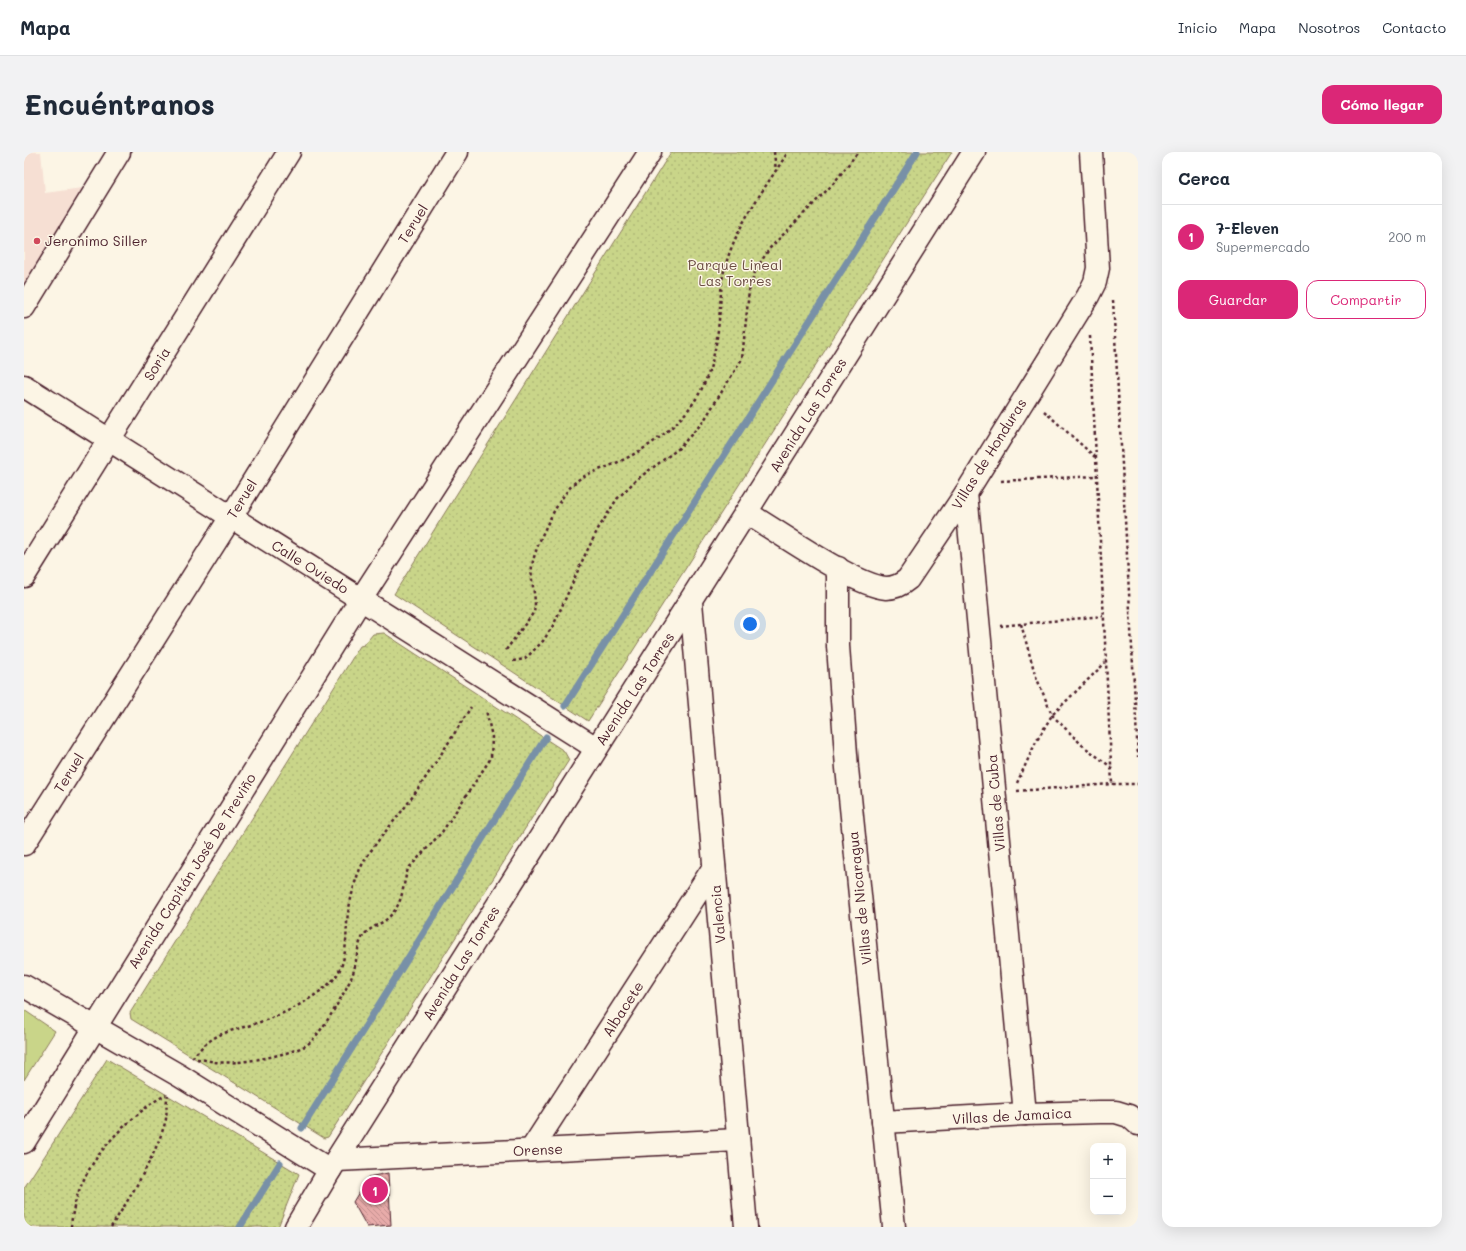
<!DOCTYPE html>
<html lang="es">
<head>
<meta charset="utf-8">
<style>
	:root { --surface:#fff; --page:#f2f2f3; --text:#1f2937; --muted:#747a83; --line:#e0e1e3; --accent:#db2777 }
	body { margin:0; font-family:Mali,sans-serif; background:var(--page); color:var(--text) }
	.controls { position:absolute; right:12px; bottom:12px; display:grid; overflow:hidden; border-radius:8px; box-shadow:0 4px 16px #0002 }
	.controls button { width:36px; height:36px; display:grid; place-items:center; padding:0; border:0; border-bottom:1px solid var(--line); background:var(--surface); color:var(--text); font:20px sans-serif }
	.you { position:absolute; left:726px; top:472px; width:14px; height:14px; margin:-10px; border:3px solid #fff; border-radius:50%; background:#1a73e8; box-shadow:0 0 0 6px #1a73e833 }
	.badge { display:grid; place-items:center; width:26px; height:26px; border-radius:50%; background:var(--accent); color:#fff; font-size:13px; font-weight:700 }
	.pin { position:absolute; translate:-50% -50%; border:2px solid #fff; box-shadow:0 1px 4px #0006 }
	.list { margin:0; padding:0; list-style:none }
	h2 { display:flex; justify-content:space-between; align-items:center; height:52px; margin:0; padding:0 16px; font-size:17px }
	h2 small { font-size:13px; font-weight:400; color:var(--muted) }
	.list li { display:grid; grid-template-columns:26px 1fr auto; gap:12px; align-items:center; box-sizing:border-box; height:64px; padding:0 16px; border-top:1px solid var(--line) }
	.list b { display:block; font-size:15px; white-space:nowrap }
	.list p { margin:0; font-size:13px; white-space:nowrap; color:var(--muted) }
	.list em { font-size:13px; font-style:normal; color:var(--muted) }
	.actions { display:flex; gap:8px; padding:12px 16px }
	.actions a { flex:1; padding:9px 0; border:1px solid var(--accent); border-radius:12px; text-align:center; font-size:14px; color:var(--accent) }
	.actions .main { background:var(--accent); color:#fff }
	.map { position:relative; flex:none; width:1114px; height:1075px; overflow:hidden; border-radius:12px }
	header { display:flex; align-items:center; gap:24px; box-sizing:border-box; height:56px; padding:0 20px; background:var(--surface); border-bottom:1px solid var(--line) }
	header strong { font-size:19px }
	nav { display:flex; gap:22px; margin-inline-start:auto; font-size:14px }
	.intro { display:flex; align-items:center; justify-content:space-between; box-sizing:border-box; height:96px; padding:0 24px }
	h1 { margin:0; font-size:28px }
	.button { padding:10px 18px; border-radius:12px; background:var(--accent); color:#fff; font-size:14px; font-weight:700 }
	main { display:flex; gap:24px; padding:0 24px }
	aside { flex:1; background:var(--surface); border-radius:12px; box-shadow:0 4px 16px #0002 }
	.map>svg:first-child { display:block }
	.built { fill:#f6dfd3 }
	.grass { fill:#c9d589; stroke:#8a7a5a }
	.park { fill:url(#park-dots); stroke:#8a7a5a }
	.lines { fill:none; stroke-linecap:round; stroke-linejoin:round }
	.stream { stroke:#7890a7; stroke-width:7 }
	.building { fill:url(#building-back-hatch); stroke:#4a1f2b }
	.street-casing { stroke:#4a1f2b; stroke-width:25 }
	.secondary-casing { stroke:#4a1f2b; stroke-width:25 }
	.path { stroke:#4a1f2b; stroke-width:2.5; stroke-dasharray:3 3; stroke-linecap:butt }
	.street { stroke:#fcf5e5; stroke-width:22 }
	.secondary { stroke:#fcf5e5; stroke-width:22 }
	.poi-dot { fill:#d1495b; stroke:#fcf5e5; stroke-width:1.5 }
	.labels { text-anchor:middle; stroke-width:3; stroke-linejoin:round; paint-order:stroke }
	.street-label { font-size:14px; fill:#4a1f2b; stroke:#fcf5e5 }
	.poi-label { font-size:14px; fill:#4a1f2b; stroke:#fcf5e5; text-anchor:start }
	.park-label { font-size:14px; fill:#6a4c42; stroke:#fcf5e5 }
</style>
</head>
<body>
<header>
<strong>Mapa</strong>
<nav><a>Inicio</a><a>Mapa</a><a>Nosotros</a><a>Contacto</a></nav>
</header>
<div class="intro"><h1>Encuéntranos</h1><a class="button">Cómo llegar</a></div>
<main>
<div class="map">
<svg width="1114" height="1075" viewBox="0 0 1114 1075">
	<defs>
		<pattern id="park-dots" width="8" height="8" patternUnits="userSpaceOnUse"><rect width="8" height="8" fill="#c9d589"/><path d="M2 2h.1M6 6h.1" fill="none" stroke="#aeb676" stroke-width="1.8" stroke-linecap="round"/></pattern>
		<pattern id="building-back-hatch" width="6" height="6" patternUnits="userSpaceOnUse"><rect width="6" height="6" fill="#e8acaa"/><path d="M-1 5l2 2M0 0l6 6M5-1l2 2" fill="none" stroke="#be8b8b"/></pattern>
	</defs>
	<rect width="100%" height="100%" fill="#fcf5e5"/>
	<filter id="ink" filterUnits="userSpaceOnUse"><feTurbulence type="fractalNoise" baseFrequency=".025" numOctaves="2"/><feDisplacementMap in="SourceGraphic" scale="8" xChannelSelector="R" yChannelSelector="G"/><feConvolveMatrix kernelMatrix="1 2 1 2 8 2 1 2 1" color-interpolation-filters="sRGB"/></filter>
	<g filter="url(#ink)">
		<path class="built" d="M 0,0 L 17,0 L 21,41 L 58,36 L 0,134 Z"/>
		<path class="grass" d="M 0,858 L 31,879 L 0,928 Z"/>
		<g class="park">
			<path d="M 647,0 L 928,0 L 564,569 L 370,442 Z"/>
			<path d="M 360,481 L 540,599 L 545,608 L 304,985 L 300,986 L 107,867 L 106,861 L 336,494 L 340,493 L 349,482 Z"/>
			<path d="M 83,907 L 275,1022 L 254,1075 L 0,1075 L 0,1036 Z"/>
		</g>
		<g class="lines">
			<g class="stream">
				<path d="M 541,554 L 893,0"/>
				<path d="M 278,976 L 522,585"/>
				<path d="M 216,1075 L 256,1011"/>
			</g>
		</g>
		<path class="building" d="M 364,1021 L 367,1073 L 343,1075 L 329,1050 L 344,1025 Z"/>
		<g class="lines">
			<g class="street-casing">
				<g id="street">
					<path d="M 0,155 L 95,0"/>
					<path d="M 0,234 L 572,596"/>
					<path d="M 942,341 L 1001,962"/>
					<path d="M 723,361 C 753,379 831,434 862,436 C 871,436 877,433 884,427 L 942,341 L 1064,144 L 1071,130 L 1074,116 L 1067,0"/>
					<path d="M 814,416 L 814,494 L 823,616 L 870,1075"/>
					<path d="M 0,424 L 265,0"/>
					<path d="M 667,450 L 722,1075"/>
					<path d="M 0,692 L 207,365 L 433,0"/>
					<path d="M 0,834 L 156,924 L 306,1018"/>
					<path d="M 859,970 L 1001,962 L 1076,960 L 1092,960 L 1105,964 L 1114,972"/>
					<path d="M 507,998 L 690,715"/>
					<path d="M 313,1008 L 714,988"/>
				</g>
			</g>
			<g class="secondary-casing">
				<g id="secondary">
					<path d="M 0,990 L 337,447 L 626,0"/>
					<path d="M 272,1075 L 306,1018 L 950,0"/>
				</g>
			</g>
			<g class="path">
				<path d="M 750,0 L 752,19"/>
				<path d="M 1089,148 L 1114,605"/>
				<path d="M 1066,184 L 1088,632"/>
				<path d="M 1020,259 L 1071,305"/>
				<path d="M 977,329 L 1072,324"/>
				<path d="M 997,472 L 1011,522 L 1028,563 L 1058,593 L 1087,615"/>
				<path d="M 976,474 L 1079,464"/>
				<path d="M 482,498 L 510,460 C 514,444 504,428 509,409 C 514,388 536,341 554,328 C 565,320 580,317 592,311 C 624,297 657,273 675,242 C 690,215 694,186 696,155 C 697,143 697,131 700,119 C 711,74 740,38 764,0"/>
				<path d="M 489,509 L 501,507 L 519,489 L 530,472 L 560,405 L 574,377 L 593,347 L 612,328 L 654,297 L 679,270 L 718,207 L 725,139 L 732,117 L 746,96 L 809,32 L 834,0"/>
				<path d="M 993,631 L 1012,590 L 1028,563 L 1081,511"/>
				<path d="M 993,639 L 1088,632 L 1114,632"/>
				<path d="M 168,906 C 192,877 206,881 239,869 C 263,861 291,846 309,828 C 325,811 321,782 324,761 C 327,746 330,731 336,717 C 348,693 368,673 384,651 C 406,620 427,587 447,555"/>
				<path d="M 173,907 C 179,907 185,909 191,910 C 214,913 260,904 281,894 C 294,888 322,839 328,824 C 333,812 332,797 338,786 C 344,775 358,773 366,764 C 380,750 378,734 384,717 L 418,680 L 467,606 L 468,585 L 462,558"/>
				<path d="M 47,1075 C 50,1030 78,992 112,964 C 121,956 131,948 142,943"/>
				<path d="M 87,1075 C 107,1044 131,1005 141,971 C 144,962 141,952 144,943"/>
			</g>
			<use href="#street" class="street"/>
			<use href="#secondary" class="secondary"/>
		</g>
	</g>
	<circle class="poi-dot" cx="13" cy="89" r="4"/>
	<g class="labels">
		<g class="street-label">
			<text transform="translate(389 72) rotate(-58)" y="5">Teruel</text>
			<text transform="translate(133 212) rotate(-58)" y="5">Soria</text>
			<text transform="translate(784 263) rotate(-58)" y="5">Avenida Las Torres</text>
			<text transform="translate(965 302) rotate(-58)" y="5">Villas de Honduras</text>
			<text transform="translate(218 347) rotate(-58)" y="5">Teruel</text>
			<text transform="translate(286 415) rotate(32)" y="5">Calle Oviedo</text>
			<text transform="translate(611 537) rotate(-57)" y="5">Avenida Las Torres</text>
			<text transform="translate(45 621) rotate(-58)" y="5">Teruel</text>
			<text transform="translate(972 651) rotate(-95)" y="5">Villas de Cuba</text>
			<text transform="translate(168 719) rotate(-58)" y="5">Avenida Capitán José De Treviño</text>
			<text transform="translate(836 746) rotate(-96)" y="5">Villas de Nicaragua</text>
			<text transform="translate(694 762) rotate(-95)" y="5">Valencia</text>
			<text transform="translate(437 811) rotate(-58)" y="5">Avenida Las Torres</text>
			<text transform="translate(599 857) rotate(-57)" y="5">Albacete</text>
			<text transform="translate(988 964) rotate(-3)" y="5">Villas de Jamaica</text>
			<text transform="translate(514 998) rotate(-3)" y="5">Orense</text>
		</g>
		<g class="poi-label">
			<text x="21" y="94">Jeronimo Siller</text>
		</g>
		<g class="park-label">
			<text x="711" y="118">Parque Lineal<tspan x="711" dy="16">Las Torres</tspan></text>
		</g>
	</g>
</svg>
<div class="controls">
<button>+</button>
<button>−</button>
</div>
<div class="you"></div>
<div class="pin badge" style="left:351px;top:1038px">1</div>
</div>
<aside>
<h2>Cerca<small></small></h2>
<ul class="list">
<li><span class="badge">1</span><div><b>7-Eleven</b><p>Supermercado</p></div><em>200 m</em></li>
</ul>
<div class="actions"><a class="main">Guardar</a><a>Compartir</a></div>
</aside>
</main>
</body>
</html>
